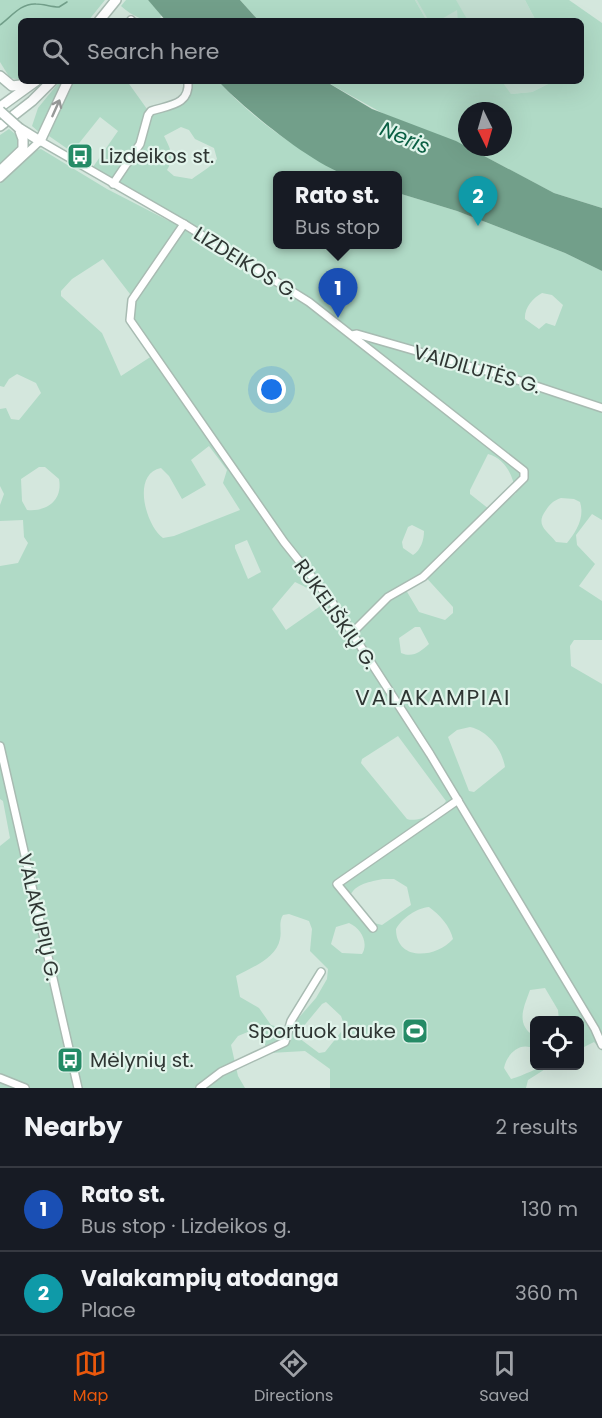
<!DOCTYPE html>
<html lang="en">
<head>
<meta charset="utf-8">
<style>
	:root { --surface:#171b24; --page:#20242c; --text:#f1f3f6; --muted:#9ea1a6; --line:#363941; --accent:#ea580c }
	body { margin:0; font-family:Poppins,sans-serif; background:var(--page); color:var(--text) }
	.controls { position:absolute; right:18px; bottom:18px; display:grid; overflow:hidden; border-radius:9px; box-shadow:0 6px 24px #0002 }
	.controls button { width:54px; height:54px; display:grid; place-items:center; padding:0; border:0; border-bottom:2px solid var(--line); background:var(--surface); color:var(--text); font:30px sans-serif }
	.compass { position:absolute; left:458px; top:102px; width:54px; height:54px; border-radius:50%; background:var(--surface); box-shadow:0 6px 24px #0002; rotate:175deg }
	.you { position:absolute; left:272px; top:390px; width:21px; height:21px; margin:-15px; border:4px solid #fff; border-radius:50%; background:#1a73e8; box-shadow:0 0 0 9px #1a73e833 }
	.badge { display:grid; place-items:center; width:39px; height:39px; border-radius:50%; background:var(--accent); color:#fff; font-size:20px; font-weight:700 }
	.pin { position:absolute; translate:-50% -50px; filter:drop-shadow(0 2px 3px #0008) }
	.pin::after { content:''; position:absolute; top:32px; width:21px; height:18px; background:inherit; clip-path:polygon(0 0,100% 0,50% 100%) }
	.popup { position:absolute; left:273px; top:171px; width:129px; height:78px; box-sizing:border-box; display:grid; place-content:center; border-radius:9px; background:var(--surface); filter:drop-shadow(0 2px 4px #0005); font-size:20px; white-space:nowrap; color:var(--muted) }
	.popup b { font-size:22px; color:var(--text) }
	.popup::after { content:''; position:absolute; left:50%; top:100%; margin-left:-12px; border:12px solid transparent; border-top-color:var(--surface) }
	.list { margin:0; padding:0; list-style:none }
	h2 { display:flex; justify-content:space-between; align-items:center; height:78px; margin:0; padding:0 24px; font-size:26px }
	h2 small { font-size:20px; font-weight:400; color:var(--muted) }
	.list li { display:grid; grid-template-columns:39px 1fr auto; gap:18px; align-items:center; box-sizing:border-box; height:84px; padding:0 24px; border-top:2px solid var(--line) }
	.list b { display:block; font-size:22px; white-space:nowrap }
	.list p { margin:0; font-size:20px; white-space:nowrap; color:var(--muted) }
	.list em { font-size:20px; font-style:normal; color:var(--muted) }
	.icon { flex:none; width:33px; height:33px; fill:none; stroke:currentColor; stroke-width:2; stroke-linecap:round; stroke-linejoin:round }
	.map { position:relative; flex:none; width:602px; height:1088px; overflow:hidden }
	.search { position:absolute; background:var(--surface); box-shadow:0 6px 24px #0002; left:18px; right:18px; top:18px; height:66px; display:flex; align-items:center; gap:15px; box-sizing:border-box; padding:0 21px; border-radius:9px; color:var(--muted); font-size:22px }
	.sheet { height:246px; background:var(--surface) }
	nav { display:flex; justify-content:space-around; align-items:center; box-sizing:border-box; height:84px; border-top:2px solid var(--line); background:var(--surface); font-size:16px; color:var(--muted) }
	nav a { display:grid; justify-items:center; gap:3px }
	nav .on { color:var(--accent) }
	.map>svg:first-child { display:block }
	.built { fill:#c1dccf }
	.green { fill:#b0dac6; fill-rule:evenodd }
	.water { fill:#729f8a }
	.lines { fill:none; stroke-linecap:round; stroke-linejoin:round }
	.stream { stroke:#729f8a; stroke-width:1.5 }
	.minor-casing { stroke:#a8bbb2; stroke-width:10 }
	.major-casing { stroke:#a8bbb2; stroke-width:12 }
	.minor { stroke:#fff; stroke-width:7 }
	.major { stroke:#fff; stroke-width:9 }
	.major-bridge-casing { stroke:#a8bbb2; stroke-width:12; stroke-linecap:butt }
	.major-bridge { stroke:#fff; stroke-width:9 }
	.oneway { stroke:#979a99 }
	.labels { text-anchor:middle; stroke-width:4.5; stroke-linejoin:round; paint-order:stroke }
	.poi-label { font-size:20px; fill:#2f3633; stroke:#e1f4eb; text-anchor:start }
	.street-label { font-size:20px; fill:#2f3633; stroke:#e1f4eb }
	.water-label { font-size:21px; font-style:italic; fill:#0a5f43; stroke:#e1f4eb }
	.quarter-label { font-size:22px; letter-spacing:1.5px; fill:#2f3633; stroke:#e1f4eb }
</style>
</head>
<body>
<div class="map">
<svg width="602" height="1088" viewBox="0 0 602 1088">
	<rect width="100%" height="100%" fill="#d4e7dd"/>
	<g class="built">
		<path d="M 415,0 L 525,0 L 536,21 L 427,21 Z"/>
		<path d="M 480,81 L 554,81 L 532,92 L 511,94 Z"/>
	</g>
	<g class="green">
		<path d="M 0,0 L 105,0 L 88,21 L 21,21 L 21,80 L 10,78 L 0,62 Z"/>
		<path d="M 126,0 L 148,0 L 161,14 L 160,21 C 144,21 133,17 121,6 Z"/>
		<path d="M 240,0 L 415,0 L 427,21 L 259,21 Z"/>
		<path d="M 417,0 L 456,0 L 468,21 L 458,21 L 457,10 L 438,21 L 429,21 Z"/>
		<path d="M 525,0 L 569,0 L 602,23 L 602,208 L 554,193 L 467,147 L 503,147 L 503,111 L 467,111 L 467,147 L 384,114 L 325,81 L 480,81 L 503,83 L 511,94 L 532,92 L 554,81 L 581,81 L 581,21 L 536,21 Z"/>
		<path d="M 60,81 L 64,81 L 40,133 L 32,126 L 38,108 Z"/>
		<path d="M 72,81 L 127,81 L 152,116 C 170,103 192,111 189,81 L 218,81 C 254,120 301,154 350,175 L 278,176 L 278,244 L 398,244 L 398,193 L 457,211 L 565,253 L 602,271 L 602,520 L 592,514 L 576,535 L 577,545 L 595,564 L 579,586 L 602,601 L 602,640 L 574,640 L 570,646 L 571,666 L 602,684 L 602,1051 L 594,1042 L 580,1049 L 580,1020 L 559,1020 L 558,1010 L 545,988 L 530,990 C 524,1007 515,1024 534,1036 L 534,1049 C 520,1041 507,1054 504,1068 L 511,1079 C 524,1076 538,1066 550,1066 L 528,1080 L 526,1088 L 330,1088 L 330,1069 L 305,1051 L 270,1053 L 255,1029 L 238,1036 L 231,1045 L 238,1076 L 245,1088 L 0,1088 L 0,846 L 10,838 L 3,801 L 0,799 L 0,566 L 18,563 L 28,543 L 24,537 L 23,520 L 0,521 L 0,505 L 4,494 L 0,486 L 0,409 L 6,408 L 11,419 L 19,420 L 41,393 L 36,383 L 17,374 L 9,379 L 4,387 L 0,386 L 0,182 L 37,150 L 41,149 L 107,189 L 169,221 L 173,216 L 93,167 L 118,131 L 100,117 L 72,152 L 49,136 ZM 181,127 L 189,130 L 195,139 L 214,148 L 217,159 C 210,168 201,172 192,179 L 174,176 L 167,170 C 175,157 171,150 164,136 ZM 103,259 L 130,294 L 138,296 C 126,321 142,334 155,354 L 121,376 L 102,333 L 61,296 L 61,291 L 72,279 ZM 542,293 L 552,295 L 563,305 L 555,326 L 546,323 L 539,329 L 525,319 C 524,308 533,298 542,293 ZM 209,446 L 227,470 L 223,483 L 240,510 L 174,536 L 163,538 C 146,526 131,474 161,468 L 169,476 L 182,499 L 206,485 L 191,460 ZM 488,454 C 506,459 513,476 516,493 L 494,513 L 470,494 L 470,490 ZM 39,467 L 45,467 L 59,479 C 63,500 47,512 27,510 L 22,501 L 21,479 ZM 561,498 L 574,499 L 580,502 C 585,518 576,532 567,543 L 556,542 C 546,530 535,525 546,510 C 551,503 553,501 561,498 ZM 412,525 L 424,531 C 424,540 421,550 413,555 L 403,548 L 402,542 L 408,527 ZM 247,540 L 261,572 L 248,579 L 235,548 L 235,545 ZM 422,573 L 453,607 L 453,613 L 445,620 L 419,612 L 403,585 ZM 295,582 C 306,587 319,593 319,607 L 286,630 L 272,609 ZM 415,627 L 420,627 L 429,644 C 420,652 413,658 401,653 L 399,638 ZM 470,727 C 488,731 502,749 505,767 L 474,792 L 469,791 L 448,737 L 457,730 ZM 398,736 L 446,801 C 440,812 418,823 407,819 L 361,763 L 362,759 ZM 383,879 L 394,879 L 407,887 L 411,905 L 382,925 L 374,923 L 350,896 C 356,883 370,882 383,879 ZM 429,907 C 440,915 450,926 453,939 C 435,959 396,961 396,929 C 402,918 417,908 429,907 ZM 289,914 L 309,921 L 312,929 L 310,951 L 328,969 L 327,979 L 316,998 L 288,1030 L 271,1025 L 259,1008 L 240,997 L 236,976 C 252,967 276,959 280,939 C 282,930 278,923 283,915 ZM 349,923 C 361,928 369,943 362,954 L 342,953 L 331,944 L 336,927 ZM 326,1002 L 341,1016 L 345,1027 L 325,1052 L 319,1053 L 299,1038 L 298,1033 L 322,1004 Z"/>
		<path d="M 9,129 L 19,137 L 21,144 L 0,166 L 0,135 Z"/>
	</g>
	<g class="water">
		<path d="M 148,0 L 240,0 L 259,21 L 166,21 Z"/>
		<path d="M 218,81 L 325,81 L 372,109 L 456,141 L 554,193 L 602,208 L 602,271 L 565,253 L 457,211 L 398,193 L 398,176 C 383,176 367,177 352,176 C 319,171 241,106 218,81 Z"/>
	</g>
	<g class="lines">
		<path class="stream" d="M 0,25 C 11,17 21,3 36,4 C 44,4 51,7 59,7 L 67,2"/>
		<g class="minor-casing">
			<g id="minor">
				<path d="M 131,20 L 132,21"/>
				<path d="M 0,178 L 40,141 L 184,224 L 309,302 L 524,471 L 524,478 L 423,577 L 388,597 L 351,634"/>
				<path d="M 113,184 L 140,144 L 148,115 L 151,111 C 170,105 190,105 188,81"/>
				<path d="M 184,224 L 132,300 L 130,320 L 284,542 L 332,602 L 430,754 L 595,1029 L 602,1045"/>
				<path d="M 352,335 L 357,334 L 524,382 L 602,408"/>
				<path d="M 0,746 L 78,1088"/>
				<path d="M 373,928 L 337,884 L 458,800"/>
				<path d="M 0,1078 L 25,1088"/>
				<path d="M 200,1088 L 221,1072 L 285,1042 L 291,1021 L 321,972"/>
			</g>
		</g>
		<g class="major-casing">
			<g id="major">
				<path d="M 99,21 L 116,0"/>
				<path d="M 0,76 L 12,86 L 29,84"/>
				<path d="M 0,107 L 36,81"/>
				<path d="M 0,126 L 32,101 L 52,81"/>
				<path d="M 19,128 L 40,141 L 68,81"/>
				<path d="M 0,171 L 23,149 L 23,139 L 19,128"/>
			</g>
		</g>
		<use href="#minor" class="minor"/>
		<use href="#major" class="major"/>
		<g class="major-bridge-casing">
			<path id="major-bridge" d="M 0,111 L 19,128"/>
		</g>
		<use href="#major-bridge" class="major-bridge"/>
	</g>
	<defs><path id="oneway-shaft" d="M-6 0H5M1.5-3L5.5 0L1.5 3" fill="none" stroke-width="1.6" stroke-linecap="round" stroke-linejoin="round" transform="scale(1.5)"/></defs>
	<use class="oneway" href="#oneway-shaft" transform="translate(56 108) rotate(-66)"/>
	<defs>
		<g id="bus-square" transform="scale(1.35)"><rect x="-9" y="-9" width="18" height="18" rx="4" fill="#258b66" stroke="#e1f4eb"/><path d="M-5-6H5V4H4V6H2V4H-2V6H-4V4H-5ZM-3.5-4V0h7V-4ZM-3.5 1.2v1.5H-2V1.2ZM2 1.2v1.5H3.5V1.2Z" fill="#fff"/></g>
		<g id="stadium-square" transform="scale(1.35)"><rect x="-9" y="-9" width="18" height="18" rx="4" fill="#258b66" stroke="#e1f4eb"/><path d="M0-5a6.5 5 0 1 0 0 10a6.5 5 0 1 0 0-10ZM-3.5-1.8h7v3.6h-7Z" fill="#fff"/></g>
	</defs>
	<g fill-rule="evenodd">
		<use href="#bus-square" x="80" y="156"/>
		<use href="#stadium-square" x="415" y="1031"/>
		<use href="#bus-square" x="70" y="1060"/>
	</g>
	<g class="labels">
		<g class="poi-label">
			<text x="100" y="163">Lizdeikos st.</text>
			<text x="396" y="1038" text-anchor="end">Sportuok lauke</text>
			<text x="90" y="1067">Mėlynių st.</text>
		</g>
		<g class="street-label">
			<text transform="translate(246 263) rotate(32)" y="7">LIZDEIKOS G.</text>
			<text transform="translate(477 369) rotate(16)" y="7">VAIDILUTĖS G.</text>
			<text transform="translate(336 614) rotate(55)" y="7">RUKELIŠKIŲ G.</text>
			<text transform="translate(39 917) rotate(77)" y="7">VALAKUPIŲ G.</text>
		</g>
		<g class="water-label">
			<text transform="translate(405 138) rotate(23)" y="7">Neris</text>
		</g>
		<g class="quarter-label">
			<text x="433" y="705">VALAKAMPIAI</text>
		</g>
	</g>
</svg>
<div class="controls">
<button><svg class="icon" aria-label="locate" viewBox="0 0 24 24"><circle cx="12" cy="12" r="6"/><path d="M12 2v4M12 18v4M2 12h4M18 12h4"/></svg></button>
</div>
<svg class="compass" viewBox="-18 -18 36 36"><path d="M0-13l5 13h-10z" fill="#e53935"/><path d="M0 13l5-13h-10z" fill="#9ea1a6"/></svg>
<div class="you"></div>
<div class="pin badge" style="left:338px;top:318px;background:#1a4fb4">1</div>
<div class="popup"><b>Rato st.</b>Bus stop</div>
<div class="pin badge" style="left:478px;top:226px;background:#0f9aa8">2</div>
<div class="search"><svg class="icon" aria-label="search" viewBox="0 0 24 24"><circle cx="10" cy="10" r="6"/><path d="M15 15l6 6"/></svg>Search here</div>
</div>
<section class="sheet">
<h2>Nearby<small>2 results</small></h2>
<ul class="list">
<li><span class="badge" style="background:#1a4fb4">1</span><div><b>Rato st.</b><p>Bus stop · Lizdeikos g.</p></div><em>130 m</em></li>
<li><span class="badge" style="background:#0f9aa8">2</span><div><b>Valakampių atodanga</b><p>Place</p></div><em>360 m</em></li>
</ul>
</section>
<nav>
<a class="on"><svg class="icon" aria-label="map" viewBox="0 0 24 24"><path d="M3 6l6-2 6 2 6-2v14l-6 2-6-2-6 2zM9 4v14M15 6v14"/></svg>Map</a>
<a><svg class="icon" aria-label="directions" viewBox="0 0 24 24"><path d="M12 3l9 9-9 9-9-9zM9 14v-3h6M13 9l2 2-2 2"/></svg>Directions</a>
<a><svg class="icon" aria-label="saved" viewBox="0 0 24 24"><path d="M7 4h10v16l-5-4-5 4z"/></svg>Saved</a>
</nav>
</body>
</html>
